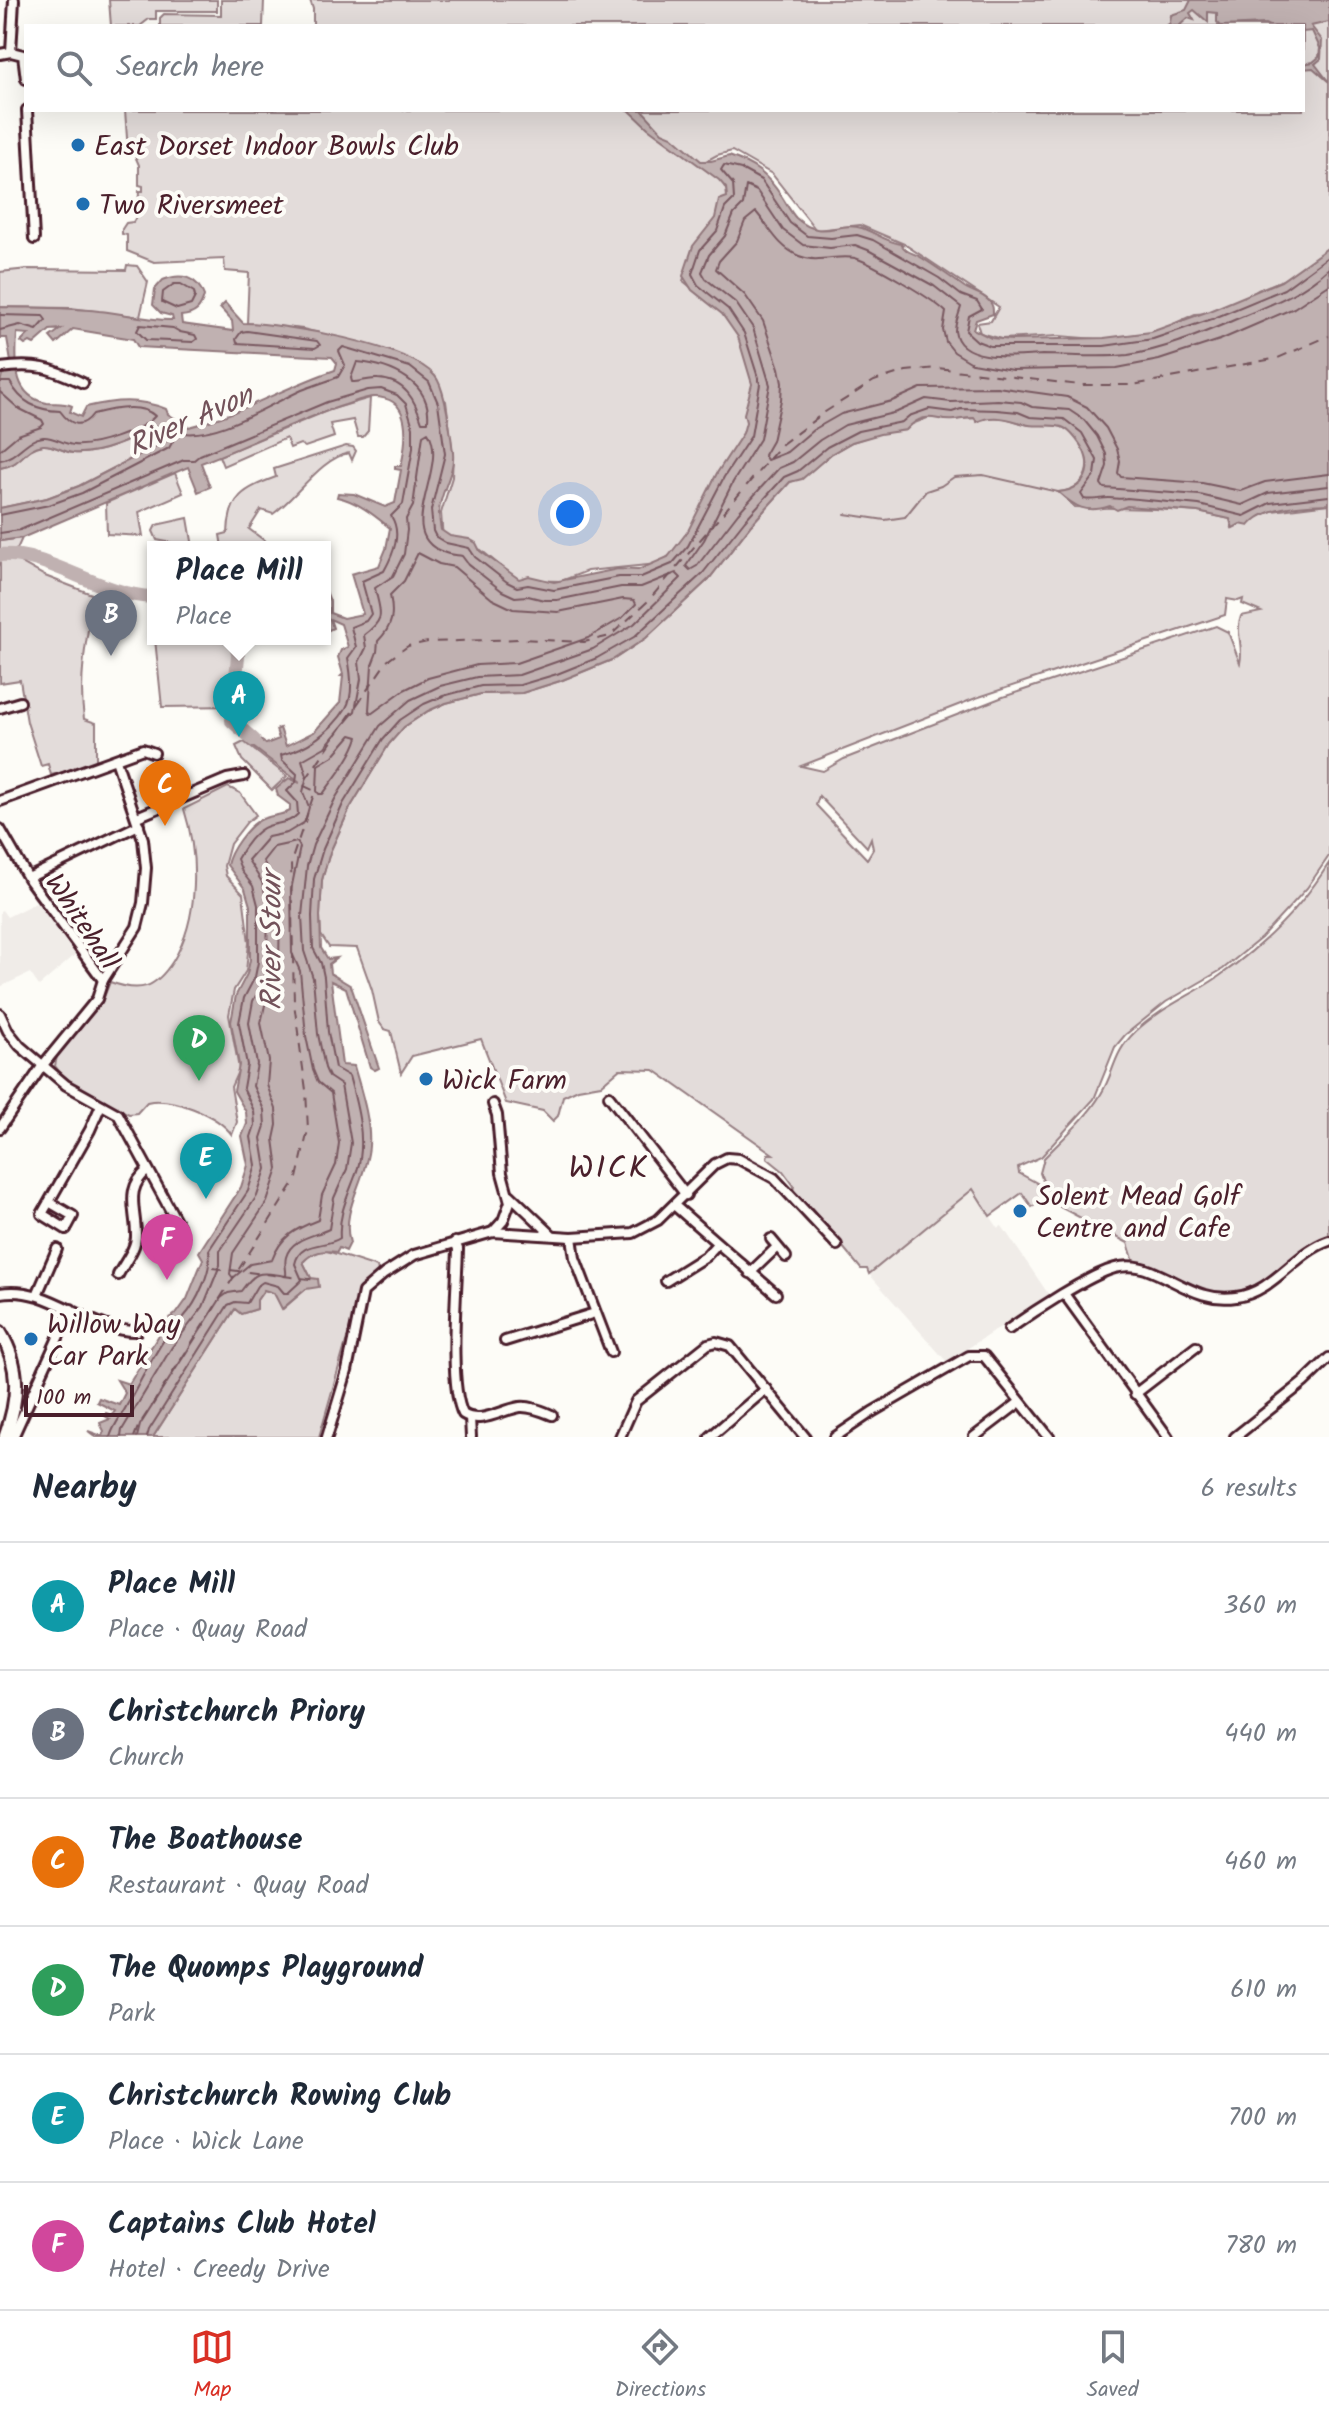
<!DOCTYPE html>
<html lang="en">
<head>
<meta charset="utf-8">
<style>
	:root { --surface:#fff; --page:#f6f6f7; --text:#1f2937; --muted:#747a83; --line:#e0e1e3; --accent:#d93025 }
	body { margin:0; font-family:Kalam,sans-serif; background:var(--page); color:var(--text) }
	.scale { position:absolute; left:24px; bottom:20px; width:110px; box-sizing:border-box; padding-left:8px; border:4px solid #4a1f2b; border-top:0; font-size:22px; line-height:28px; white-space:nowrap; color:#4a1f2b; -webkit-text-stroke:6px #fdfcf7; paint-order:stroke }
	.you { position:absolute; left:570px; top:514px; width:28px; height:28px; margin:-20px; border:6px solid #fff; border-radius:50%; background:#1a73e8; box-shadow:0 0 0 12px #1a73e833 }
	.badge { display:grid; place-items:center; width:52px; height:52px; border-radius:50%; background:var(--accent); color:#fff; font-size:26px; font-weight:700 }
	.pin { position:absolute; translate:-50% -66px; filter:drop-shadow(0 2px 4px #0008) }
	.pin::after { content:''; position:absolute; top:42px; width:28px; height:24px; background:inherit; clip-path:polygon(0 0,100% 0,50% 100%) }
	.popup { position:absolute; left:147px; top:541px; width:184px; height:104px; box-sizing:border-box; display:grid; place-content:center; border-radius:0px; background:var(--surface); filter:drop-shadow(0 2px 6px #0005); font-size:26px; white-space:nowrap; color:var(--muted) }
	.popup b { font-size:30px; color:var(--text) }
	.popup::after { content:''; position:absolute; left:50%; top:100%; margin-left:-16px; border:16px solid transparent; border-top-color:var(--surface) }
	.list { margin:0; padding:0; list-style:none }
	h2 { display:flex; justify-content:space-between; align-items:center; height:104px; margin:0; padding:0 32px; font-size:34px }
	h2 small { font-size:26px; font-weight:400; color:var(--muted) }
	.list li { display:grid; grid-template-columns:52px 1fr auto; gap:24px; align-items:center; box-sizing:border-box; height:128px; padding:0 32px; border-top:2px solid var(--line) }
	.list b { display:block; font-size:30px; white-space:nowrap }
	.list p { margin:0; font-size:26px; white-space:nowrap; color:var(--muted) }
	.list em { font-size:26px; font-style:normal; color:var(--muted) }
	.icon { flex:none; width:44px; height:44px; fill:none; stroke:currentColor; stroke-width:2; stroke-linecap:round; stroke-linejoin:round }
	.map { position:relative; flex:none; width:1329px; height:1437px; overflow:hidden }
	.search { position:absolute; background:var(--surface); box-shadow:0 8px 32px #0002; left:24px; right:24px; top:24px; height:88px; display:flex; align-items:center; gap:20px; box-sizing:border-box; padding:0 28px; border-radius:0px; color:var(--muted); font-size:30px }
	.sheet { height:872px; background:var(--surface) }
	nav { display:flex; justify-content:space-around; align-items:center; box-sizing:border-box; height:112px; border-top:2px solid var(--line); background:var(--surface); font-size:22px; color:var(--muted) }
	nav a { display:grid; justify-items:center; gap:4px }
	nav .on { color:var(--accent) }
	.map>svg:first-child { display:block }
	.built { fill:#f0ece8 }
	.green { fill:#e3dcda; stroke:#967e82; stroke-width:2; fill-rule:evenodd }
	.water { fill:#c0b1b1; stroke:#91777b; stroke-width:2; fill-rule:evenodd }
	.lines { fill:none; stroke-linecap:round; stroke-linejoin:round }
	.shore { stroke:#795961; stroke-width:2 }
	.stream { stroke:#91777b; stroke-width:2 }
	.river { stroke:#c0b1b1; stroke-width:14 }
	.ferry { stroke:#73525a; stroke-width:2; stroke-dasharray:10 8; stroke-linecap:butt }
	.street-casing { stroke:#4a1f2b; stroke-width:14 }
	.secondary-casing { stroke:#4a1f2b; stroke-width:17 }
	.street { stroke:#fdfcf7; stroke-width:8 }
	.secondary { stroke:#fdfcf7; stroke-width:11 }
	.poi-dot { fill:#1f6fb2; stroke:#fdfcf7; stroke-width:3 }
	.labels { text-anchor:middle; stroke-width:8; stroke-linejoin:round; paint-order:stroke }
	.poi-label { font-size:28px; fill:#4a1f2b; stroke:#fdfcf7; text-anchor:start }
	.street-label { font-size:28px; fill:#4a1f2b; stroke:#fdfcf7 }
	.water-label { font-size:30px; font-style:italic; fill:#73525a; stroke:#fdfcf7 }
	.quarter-label { font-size:32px; letter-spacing:2px; fill:#4a1f2b; stroke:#fdfcf7 }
</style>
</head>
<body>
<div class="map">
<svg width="1329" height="1437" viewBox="0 0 1329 1437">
	<rect width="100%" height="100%" fill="#fdfcf7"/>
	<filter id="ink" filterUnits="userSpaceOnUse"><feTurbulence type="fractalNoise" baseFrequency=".0125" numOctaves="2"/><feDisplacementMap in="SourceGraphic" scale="16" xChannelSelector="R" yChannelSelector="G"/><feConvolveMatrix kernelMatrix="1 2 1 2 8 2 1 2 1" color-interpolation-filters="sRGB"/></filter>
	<g filter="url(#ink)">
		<g class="built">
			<path d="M 37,902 L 75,955 L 39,986 L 30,973 L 0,987 L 0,911 L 2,910 L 7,917 Z"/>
			<path d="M 973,1189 L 998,1228 L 1002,1226 L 1049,1295 L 947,1362 L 869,1274 Z"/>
		</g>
		<g class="green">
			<path d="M 109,0 L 217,0 L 217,11 L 156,11 L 156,19 L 149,19 L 140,26 L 111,26 Z"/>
			<path d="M 221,0 L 264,0 L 263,26 L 160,26 L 160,18 L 164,14 L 221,15 Z"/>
			<path d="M 310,0 L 1329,0 L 1329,261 L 1258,290 L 1228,312 L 1195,314 L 1152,334 L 1108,340 L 1059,336 L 1001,339 L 980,333 L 977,323 L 991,321 L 999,307 L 904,244 L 860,225 L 816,230 L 772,174 L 732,151 L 717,155 L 704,162 L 720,177 L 729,196 L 716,222 L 693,249 L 683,281 L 722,312 L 741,339 L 756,377 L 749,424 L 703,508 L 677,550 L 658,564 L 587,571 L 561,581 L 517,580 L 481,550 L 443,540 L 441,513 L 452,477 L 453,454 L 446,401 L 390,351 L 303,329 L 247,323 L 249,273 L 225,271 L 224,259 L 154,262 L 127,251 L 127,235 L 122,234 L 122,229 L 126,223 L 133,222 L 138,214 L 139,191 L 143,191 L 143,186 L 139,185 L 139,165 L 127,138 L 125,110 L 1303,110 L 1303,26 L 313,26 L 313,9 Z"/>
			<path d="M 127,265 L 137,266 L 148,282 L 140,317 L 71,308 L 0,307 L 0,272 L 28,269 L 126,270 Z"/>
			<path d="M 370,398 L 368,431 L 363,437 L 358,437 L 353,420 L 330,424 L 334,437 L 305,447 L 300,444 L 290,448 L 286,438 L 223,466 L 219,456 L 329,410 Z"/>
			<path d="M 930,417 C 937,417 947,421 954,420 C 968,418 982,418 996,417 C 1009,417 1020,425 1032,425 C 1041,425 1053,424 1062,427 C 1091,438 1101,488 1059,492 L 1075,507 L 1155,509 L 1198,512 L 1230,519 L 1232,528 L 1272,511 L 1329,504 L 1329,856 L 1307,888 L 1261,938 L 1223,969 L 1166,1002 L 1125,1035 L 1115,1047 L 1094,1099 L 1041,1157 L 1018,1167 L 1019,1173 L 1037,1183 L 1050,1196 L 1032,1207 L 1022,1193 L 990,1216 L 973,1189 L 869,1274 L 867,1269 L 861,1269 L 810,1207 L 793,1191 L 794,1186 L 783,1171 L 767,1158 L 768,1154 L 773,1154 L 654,1070 L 620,1069 L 601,1085 L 578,1089 L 563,1096 L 558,1116 L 553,1121 L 543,1111 L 506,1103 L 481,1039 L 412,1056 L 401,1073 L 391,1031 L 384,1029 L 379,1022 L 372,990 L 357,948 L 329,947 L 321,935 L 320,916 L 322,880 L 330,852 L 350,808 L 389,744 L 404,727 L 428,711 L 446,703 L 481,694 L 522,693 L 560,681 L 614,659 L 646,638 L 709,579 L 751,525 L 790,482 L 802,478 L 831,454 L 852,442 L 880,433 L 906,430 L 912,424 ZM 1227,599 L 1238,601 L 1243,599 L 1242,604 L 1261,612 L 1241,616 C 1235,632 1244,647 1240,663 L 1228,632 L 1216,626 L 1003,697 L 844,759 L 823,771 L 801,766 L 976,698 L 1225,615 ZM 819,796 L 867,847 L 871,838 L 873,849 L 867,859 L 816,805 Z"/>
			<path d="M 157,426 L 168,433 L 166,441 L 79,486 L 47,498 L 0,508 L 0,468 C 22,465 23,448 43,445 C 53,444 63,452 74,453 C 101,455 133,439 157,426 Z"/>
			<path d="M 346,446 L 353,447 L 356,451 L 352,460 L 349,453 C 321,458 297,497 273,514 L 261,510 L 249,529 L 273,547 L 222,547 L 220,535 L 228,533 C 229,496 244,489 276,477 L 274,469 Z"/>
			<path d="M 175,473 L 183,493 L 139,512 L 143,536 L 107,534 L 106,503 Z"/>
			<path d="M 188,518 L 193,547 L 157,540 L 153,531 L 156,525 Z"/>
			<path d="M 22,538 L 13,558 L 45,576 L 94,595 C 87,635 78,678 84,719 L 96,723 L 96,764 L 51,775 L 48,764 L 41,766 L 27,722 L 20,680 L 0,683 L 0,541 Z"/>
			<path d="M 155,639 L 232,639 L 237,706 L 162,707 Z"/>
			<path d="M 244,742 L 287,776 L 272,790 L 242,760 L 236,746 Z"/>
			<path d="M 228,787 L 240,793 L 256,815 L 247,822 L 230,844 L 224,866 L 226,876 L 243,894 L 249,943 L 246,971 L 234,990 L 229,1015 L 239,1069 L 231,1087 L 237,1122 L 232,1135 C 218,1115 171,1096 147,1102 L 137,1113 L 129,1114 C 105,1101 71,1089 55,1066 L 57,1056 L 102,1002 L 110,982 C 140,993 155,989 173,961 C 199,919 199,857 184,809 Z"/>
			<path d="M 1329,863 L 1329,1237 C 1285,1248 1269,1301 1215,1293 C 1186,1289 1163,1268 1134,1262 L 1128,1243 L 1060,1207 L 1043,1181 L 1040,1173 L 1044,1158 C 1063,1138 1087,1118 1101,1094 C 1116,1069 1112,1054 1136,1031 C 1160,1008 1191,996 1218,977 C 1261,947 1301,908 1329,863 Z"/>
			<path d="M 324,1250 L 377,1267 L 378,1272 L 361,1289 L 319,1437 L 153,1437 L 235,1309 L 241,1314 L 257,1309 L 257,1300 L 264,1290 L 274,1293 L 283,1309 L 306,1289 L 311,1278 L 303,1262 L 309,1256 Z"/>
		</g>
		<g class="water">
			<path d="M 1191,0 L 1329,0 L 1329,22 L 1311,26 L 1322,40 L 1321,59 L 1315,64 L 1329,82 L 1313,68 L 1303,69 L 1303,64 L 1313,62 L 1319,57 L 1320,48 L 1312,31 L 1303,32 L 1303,26 L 1269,26 L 1265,24 L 1221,26 L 1217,22 L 1217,13 L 1208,12 L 1208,22 L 1194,10 L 1190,13 L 1194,20 L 1188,18 L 1179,26 L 1166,26 L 1170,23 L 1171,15 L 1186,10 Z"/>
			<path d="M 629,110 L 642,110 L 662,132 L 672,136 L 701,161 L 711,161 L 729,156 C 755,165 767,174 782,197 C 786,203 791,213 796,218 C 823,242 838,220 862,228 C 876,233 886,242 901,244 C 907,254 913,252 922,258 C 935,266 949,276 963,286 C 972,293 982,292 990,302 C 993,306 993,308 993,314 L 976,320 L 973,329 L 991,338 L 1012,340 L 1104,338 L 1151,332 L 1209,311 L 1281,281 L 1329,247 L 1329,504 C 1304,505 1265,505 1249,526 L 1240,524 L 1233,528 L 1230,519 L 1198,512 L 1127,506 L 1117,510 L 1110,506 C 1086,514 1075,507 1058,492 C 1091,489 1095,462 1076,439 C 1072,434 1068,429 1062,427 C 1051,423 1036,428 1025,424 C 1010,419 992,414 977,422 L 974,418 C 966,418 962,419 955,420 C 937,423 926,408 906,430 L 880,434 L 852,442 L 831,454 L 802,479 L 790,482 L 751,525 L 709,579 L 646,638 L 614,659 L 560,681 L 522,693 L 481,694 L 446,703 L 428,711 L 404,727 L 389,744 L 350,808 L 330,852 L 322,880 L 320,916 L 321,948 L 328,959 L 337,958 L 329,964 L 330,973 L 351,986 L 379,1068 L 375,1070 L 370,1067 L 346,988 L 331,981 L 342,1065 L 354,1066 C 361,1091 371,1120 369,1146 C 367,1179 340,1210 350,1243 L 346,1251 L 339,1248 L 337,1252 C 323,1250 313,1251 303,1262 L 311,1278 L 318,1279 L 319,1287 L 306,1289 L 282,1309 L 274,1293 L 264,1290 L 257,1300 L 257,1309 L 241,1314 L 235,1309 L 153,1437 L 96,1437 L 88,1431 L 102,1436 L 104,1431 L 100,1423 L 110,1419 L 105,1416 L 106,1413 L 112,1415 L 115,1411 L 97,1402 L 99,1398 L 119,1405 L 125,1393 L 117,1380 L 129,1384 L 148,1353 L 144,1350 L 146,1347 L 150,1349 L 170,1318 L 177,1313 L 187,1299 L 203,1259 L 199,1252 L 241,1187 L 248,1165 L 242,1136 L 247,1124 L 246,1112 L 234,1091 L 239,1065 L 231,1022 L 236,995 L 247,974 L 250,960 L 250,906 L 245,889 L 227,865 C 230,850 247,827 260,820 C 270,815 280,816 290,811 L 290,805 L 278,796 L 276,789 L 289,778 L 300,783 L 249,744 L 243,737 L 252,740 L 241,731 L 244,728 L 266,744 L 279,739 L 276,730 L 280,728 L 286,746 L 314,732 L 340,703 L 343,676 L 341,676 L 343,674 L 338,657 L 341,650 L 348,647 L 341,624 L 330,619 L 333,628 L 325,632 L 325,589 L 330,601 L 330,613 L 343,618 L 363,614 L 351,574 L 379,566 L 386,549 L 390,528 C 374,515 357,501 337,497 L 338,493 L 354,494 L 385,507 L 395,503 L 401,470 L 395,469 L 395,466 L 401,466 C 405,449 411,414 393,402 C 389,399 380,397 375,397 C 365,397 354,402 345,405 C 296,420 250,445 201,463 L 210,487 L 198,492 L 188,467 L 22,538 L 0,541 L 0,508 L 47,498 L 79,486 L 166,441 L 168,433 L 157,427 C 133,439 101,455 73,453 C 63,452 53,444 43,445 C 23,448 23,465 0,468 L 0,384 L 2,374 L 6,373 L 11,362 L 7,338 L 0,338 L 0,307 C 33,308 66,307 99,311 C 124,313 148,321 173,320 L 172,316 L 161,313 L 153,305 L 155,289 L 163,280 C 181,273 197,276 204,296 C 201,309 195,315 181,316 L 182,324 L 233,331 L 232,321 L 220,308 L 225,303 L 243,323 C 283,323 409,345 435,376 C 446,389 451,435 453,453 C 455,473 440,492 439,512 C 439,518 440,524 441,530 L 450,536 L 469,539 L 476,543 L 480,551 L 519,579 L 529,576 L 554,582 L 618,569 L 638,570 L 668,557 L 688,531 L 717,473 L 743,433 L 746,422 L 744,414 L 752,384 L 738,337 L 722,314 L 692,290 L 683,276 L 693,246 L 715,218 L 719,200 L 727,197 L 726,188 L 719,180 L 648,128 ZM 61,329 L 50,337 L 56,344 L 73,329 L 133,339 L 138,347 L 332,357 L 337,363 L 335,370 C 285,387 240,414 189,427 L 168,414 L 166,409 C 139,398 115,400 86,407 L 81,417 L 70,412 L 72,406 C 63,402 56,404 47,403 C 11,396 16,361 17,333 L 29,334 L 21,342 L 25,345 L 30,342 L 34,344 L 50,330 Z"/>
		</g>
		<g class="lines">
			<g class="shore">
				<path d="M 1329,268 C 1299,296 1264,307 1227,323 C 1196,336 1162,350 1128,355 C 1099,358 1071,355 1042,355 C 1020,356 959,364 955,331 C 955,323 959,314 961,307 L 934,286 L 868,250 L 855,245 L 830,248 L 803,245 L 783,230 L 757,191 L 746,186 L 743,205 L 734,214 L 725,236 L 709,255 L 702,272 L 706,279 L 736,303 L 753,328 L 770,385 L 760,439 L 733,482 L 704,540 L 686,566 L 690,570 L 697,566 L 738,513 L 779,468 L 793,462 L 820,440 L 845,425 L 897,412 L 926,399 L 951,402 L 998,400 L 1021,402 L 1032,407 L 1069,410 L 1084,420 L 1097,436 L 1106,454 L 1107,466 L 1101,484 L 1104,488 L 1200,495 L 1242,505 L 1268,493 L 1329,486"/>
				<path d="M 174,284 L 181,284 L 194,292 L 195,297 L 191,305 L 177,309 L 162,302 L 163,292 Z"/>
				<path d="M 1329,285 L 1294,308 L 1220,340 L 1159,360 L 1117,368 L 1012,370 L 972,363 L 954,352 L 946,342 L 943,330 L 946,312 C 933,299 872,263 855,258 C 837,254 818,264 799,256 C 778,247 770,228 756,212 L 745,221 L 737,241 L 719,261 L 716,269 L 745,295 L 763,321 L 779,368 L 782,383 L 781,400 L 772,441 L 764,455 L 767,460 L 787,452 L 813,430 L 841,414 L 892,401 L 921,388 L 997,387 L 1067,397 L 1087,407 L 1106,428 L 1117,449 L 1120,461 L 1118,473 L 1121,477 L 1202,483 L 1241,491 L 1265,482 L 1329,474"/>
				<path d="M 0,315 L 43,316 L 46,320 L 37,330 L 20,325 L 0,330"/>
				<path d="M 140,325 L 173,328 L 180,332 L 195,335 L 197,339 L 193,342 L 146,340 L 137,331 Z"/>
				<path d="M 247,331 L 317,341 L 320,345 L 315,348 L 237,343 L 236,339 L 241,332 Z"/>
				<path d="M 357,362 C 391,365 432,382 428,422 L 422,422 C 415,400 405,380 378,379 C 369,378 361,382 352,382 L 351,378 Z"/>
				<path d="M 0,382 L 10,382 C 21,403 37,410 60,411 C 71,426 82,429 93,414 C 111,409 141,402 155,416 C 142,431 94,447 74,445 C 63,444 53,436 43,437 C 25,439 17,458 0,460"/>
				<path d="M 0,392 L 18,408 L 42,420 L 44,424 L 41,427 L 18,435 L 0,450"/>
				<path d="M 0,515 L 49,505 L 82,493 L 169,448 L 178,432 C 214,441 268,405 302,390 C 314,385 326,382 338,377 L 345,365 L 339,351 L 343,347 L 410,367 L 429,382 L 438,403 L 445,454 L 431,510 L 433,531 L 436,537 L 446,543 L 469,548 L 475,557 L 507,582 L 517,587 L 528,585 L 554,590 L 619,577 L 641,577 L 672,564 L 688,546 L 724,477 L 751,436 L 760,384 L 744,333 L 728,309 L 698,285 L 692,274 L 700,250 L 717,231 L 725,208 L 734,199 L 733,184 L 721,170 L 724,165 L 741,169 L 761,180 L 790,223 L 807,236 L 831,238 L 857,235 L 873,240 L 939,278 L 961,295 L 977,301 L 982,309 L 969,316 L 966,331 L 977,341 L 990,346 L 1104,346 L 1153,339 L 1212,319 L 1284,289 L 1329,256"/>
				<path d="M 0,533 L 20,530 L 184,460 L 194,460 L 200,455 L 327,402 L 368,390 L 381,389 L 397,395 L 406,404 L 413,427 L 413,448 L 403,504 L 391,516 C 402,533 394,553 384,571 L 362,581 L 371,614 L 366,621 L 351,627 L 356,647 L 348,658 C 351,673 354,695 346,708 C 332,731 306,749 281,755 L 282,760 L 297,774 L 296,782 L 287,791 L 297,802 L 298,814 C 289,824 280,822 268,826 C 255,830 243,848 237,859 L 242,872 L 253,886 L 258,905 L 258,962 L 255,977 L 244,998 L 239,1023 L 247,1065 L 243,1088 L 254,1111 L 255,1125 L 251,1137 L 256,1165 L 248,1191 L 209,1250 C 213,1269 197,1303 183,1318 C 178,1324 180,1319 174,1326 C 155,1349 142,1380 127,1405 C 121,1417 114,1424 110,1437"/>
				<path d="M 418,553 L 439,564 L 454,567 L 492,599 L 513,609 L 558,612 L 623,599 L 634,600 L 636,604 L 622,618 L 588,638 L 516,663 L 477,665 L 428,678 L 404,690 L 371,714 L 369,710 L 372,665 L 377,652 L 378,641 C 393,626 394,614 390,595 L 404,581 Z"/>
				<path d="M 351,735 L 358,737 C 352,757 335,777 323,794 L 319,794 L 317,791 L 318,765 L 333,756 Z"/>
				<path d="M 297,842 L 300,847 L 291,890 L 292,953 L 300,971 L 306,1036 L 313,1070 L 318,1082 L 331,1093 L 339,1143 L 336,1165 L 322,1195 L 318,1220 C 295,1229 281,1236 272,1260 L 250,1264 L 233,1278 L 230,1274 L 233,1253 L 267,1202 L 278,1169 L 274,1139 L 277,1125 L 276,1109 L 267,1085 L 269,1061 L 261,1023 L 265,1005 L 275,985 L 279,965 L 280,906 L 274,880 L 263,861 L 274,847 Z"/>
				<path d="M 121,1437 L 122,1430 L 172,1347 L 203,1307 L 220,1265 L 220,1251 L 257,1196 L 266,1169 L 261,1138 L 265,1126 L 264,1110 L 253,1086 L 257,1064 L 249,1023 L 253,1001 L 264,981 L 267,963 L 268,904 L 262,882 L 248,860 L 268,837 L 287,833 L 305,822 L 309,807 L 303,792 L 307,776 L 302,760 L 325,747 L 355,711 L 361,679 L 359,662 L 366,648 L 364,635 C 387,618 380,613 375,588 L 393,576 L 404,554 L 407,530 L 406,519 L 413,506 L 423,435 L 428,432 C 450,467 392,533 443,552 C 449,555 456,555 462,556 L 468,564 L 502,591 L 515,597 L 528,596 L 544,600 L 557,600 L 621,587 L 641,587 L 676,573 L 681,578 L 634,624 L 593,649 L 519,675 L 477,677 L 440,686 L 410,700 L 380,726 L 335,799 L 313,845 L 307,866 L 302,916 L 304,951 L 313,978 L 318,1034 L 325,1068 L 329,1077 L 341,1085 L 351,1143 L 347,1169 L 334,1198 L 329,1229 C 315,1236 291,1238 286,1257 C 284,1264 287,1271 286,1276 C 261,1273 258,1268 241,1291 L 228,1293 L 221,1298 L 140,1425 L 137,1437"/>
				<path d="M 147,1437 L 149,1430 L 228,1305 L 235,1302 L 247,1303 L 257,1286 L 263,1282 L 278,1286 L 284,1293 L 288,1293 L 302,1280 L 295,1264 C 300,1240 326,1248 340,1238 C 338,1213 349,1194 357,1171 C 367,1141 357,1105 349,1076 L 335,1068 L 328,1032 L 324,977 L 321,963 L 313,948 L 312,916 L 314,879 L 323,849 L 343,804 L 383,739 L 400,720 L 424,704 L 443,696 L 481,686 L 520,685 L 557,674 L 597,658 L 634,637 L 703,573 L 745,520 L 784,477 L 798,471 L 827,447 L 858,431 L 902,422 L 909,416 L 929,409 L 952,412 L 961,409 L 997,410 L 1018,412 L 1030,417 L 1064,419 L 1082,433 L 1097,460 L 1095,475 L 1081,494 L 1084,499 C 1093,501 1100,498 1109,498 C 1116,498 1120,500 1127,498 L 1199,505 L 1244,516 L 1270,503 L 1329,496"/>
			</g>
			<path class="stream" d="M 845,514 L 885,520 L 905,517 L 926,491 L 941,486 L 954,477 L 983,475 L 1058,492"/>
			<g class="river">
				<path d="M 0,555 C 49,552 99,595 153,597"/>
				<path d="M 236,639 L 238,656 L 232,721 L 254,740"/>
			</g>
			<g class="ferry">
				<path d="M 212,1268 L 318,1280"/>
				<path d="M 134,1437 L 138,1427 L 297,1178 L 308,1130 L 306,1090 L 294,1003 L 291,862 L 315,791 L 302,785 L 387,661 L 408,646 L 428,642 L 521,639 L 584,642 L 610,636 L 648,601 L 782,444 L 825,412 L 874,381 L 906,371 L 937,368 L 1080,385 L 1133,385 L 1278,358 L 1329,336"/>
			</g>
			<g class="street-casing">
				<g id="street">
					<path d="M 11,52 L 14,0"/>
					<path d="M 0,54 L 11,52 L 23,55 L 26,79"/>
					<path d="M 27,110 L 34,239"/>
					<path d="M 0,368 C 36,363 51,368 83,383"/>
					<path d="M 0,708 L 20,702"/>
					<path d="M 0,801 L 143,749 L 154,753"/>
					<path d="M 137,817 L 227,779 L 244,776"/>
					<path d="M 0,829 L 28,878 L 103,980"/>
					<path d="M 28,878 L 139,825"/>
					<path d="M 0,1014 L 8,1031 L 20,1046 L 66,1085 L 118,1114 L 179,1226"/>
					<path d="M 609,1096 L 686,1195"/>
					<path d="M 0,1128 L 43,1065 L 97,999 L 103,980 L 137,927 L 143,903 L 146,868 L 143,839 L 116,760"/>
					<path d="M 510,1195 L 552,1235"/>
					<path d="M 49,1202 L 73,1216 L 66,1229 L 42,1214 L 90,1130 L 101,1105"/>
					<path d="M 675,1206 L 776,1294"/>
					<path d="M 493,1232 L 503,1221 L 510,1202 L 502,1173 L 497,1115 L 493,1104"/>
					<path d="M 572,1237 L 575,1258 L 611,1352"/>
					<path d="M 771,1239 L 786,1257"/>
					<path d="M 455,1242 L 458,1249 C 457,1286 448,1385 463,1414 C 480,1425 501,1410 520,1407 C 531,1406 542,1411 552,1415"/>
					<path d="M 750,1273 L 776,1248"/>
					<path d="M 118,1275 C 124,1263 137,1248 136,1235 C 136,1209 124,1189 148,1170"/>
					<path d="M 666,1281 L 706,1256 L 717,1244"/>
					<path d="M 0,1293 C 50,1284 88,1332 137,1331"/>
					<path d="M 37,1295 L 57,1249"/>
					<path d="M 1065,1295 L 1168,1437"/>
					<path d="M 1009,1329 C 1033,1312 1089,1275 1115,1268 C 1127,1265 1139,1266 1151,1271 C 1181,1283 1202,1302 1236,1297 C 1274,1292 1294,1253 1329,1241"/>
					<path d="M 505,1341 L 595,1313"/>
					<path d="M 1135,1394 L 1196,1347"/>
					<path d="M 470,1418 L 471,1437"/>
					<path d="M 13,1437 L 71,1309"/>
					<path d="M 327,1437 L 347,1371 L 363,1292 L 384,1274 L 414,1255 L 493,1232 L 572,1237 L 633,1233 L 658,1220 L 715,1164 L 727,1158 L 739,1159 L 774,1178 L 837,1245"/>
					<path d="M 620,1437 L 636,1401 L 708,1344 L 716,1342 L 730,1346 L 805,1437"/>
					<path d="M 710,1437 L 766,1389"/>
					<path d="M 835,1437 L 872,1412 L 969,1356 L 984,1356 L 1049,1437"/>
					<path d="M 974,1437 L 1020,1402"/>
					<path d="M 1235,1437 L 1304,1382 L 1329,1358"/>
				</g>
			</g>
			<g class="secondary-casing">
				<path id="secondary" d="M 0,1332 C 21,1367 19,1399 5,1437"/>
			</g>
			<use href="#street" class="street"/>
			<use href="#secondary" class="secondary"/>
		</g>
	</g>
	<g class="poi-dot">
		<circle cx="78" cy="145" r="8"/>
		<circle cx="83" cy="204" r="8"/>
		<circle cx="426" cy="1079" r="8"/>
		<circle cx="1020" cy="1211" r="8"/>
		<circle cx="31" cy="1339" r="8"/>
	</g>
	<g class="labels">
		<g class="poi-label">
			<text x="94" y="155">East Dorset Indoor Bowls Club</text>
			<text x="99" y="214">Two Riversmeet</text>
			<text x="442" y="1089">Wick Farm</text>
			<text x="1036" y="1205">Solent Mead Golf<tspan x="1036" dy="32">Centre and Cafe</tspan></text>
			<text x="47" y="1333">Willow Way<tspan x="47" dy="32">Car Park</tspan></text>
		</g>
		<g class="street-label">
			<text transform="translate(83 921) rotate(56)" y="10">Whitehall</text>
		</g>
		<g class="water-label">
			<text transform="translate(190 420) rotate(-24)" y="10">River Avon</text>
			<text transform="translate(271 941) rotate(-90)" y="10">River Stour</text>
		</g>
		<g class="quarter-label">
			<text x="609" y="1178">WICK</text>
		</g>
	</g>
</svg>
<div class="scale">100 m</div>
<div class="you"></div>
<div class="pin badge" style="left:239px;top:737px;background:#0f9aa8">A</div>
<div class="popup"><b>Place Mill</b>Place</div>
<div class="pin badge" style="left:111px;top:656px;background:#6b7280">B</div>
<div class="pin badge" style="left:165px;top:826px;background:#e8710a">C</div>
<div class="pin badge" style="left:199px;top:1081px;background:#2e9e5b">D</div>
<div class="pin badge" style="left:206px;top:1199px;background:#0f9aa8">E</div>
<div class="pin badge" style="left:167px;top:1280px;background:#d1479c">F</div>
<div class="search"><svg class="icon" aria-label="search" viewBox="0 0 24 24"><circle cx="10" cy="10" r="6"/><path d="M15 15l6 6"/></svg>Search here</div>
</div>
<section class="sheet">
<h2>Nearby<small>6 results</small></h2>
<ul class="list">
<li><span class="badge" style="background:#0f9aa8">A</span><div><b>Place Mill</b><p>Place · Quay Road</p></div><em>360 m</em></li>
<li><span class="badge" style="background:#6b7280">B</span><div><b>Christchurch Priory</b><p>Church</p></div><em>440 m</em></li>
<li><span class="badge" style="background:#e8710a">C</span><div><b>The Boathouse</b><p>Restaurant · Quay Road</p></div><em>460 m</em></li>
<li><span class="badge" style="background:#2e9e5b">D</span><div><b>The Quomps Playground</b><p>Park</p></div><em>610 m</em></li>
<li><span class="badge" style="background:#0f9aa8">E</span><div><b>Christchurch Rowing Club</b><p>Place · Wick Lane</p></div><em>700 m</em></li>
<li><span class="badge" style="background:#d1479c">F</span><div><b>Captains Club Hotel</b><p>Hotel · Creedy Drive</p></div><em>780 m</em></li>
</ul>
</section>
<nav>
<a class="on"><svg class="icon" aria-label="map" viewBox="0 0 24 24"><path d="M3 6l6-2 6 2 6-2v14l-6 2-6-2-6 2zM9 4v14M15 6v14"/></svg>Map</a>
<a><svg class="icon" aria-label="directions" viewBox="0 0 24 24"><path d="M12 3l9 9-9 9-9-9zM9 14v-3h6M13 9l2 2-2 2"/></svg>Directions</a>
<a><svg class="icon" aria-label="saved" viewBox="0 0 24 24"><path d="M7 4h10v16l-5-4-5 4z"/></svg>Saved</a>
</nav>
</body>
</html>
